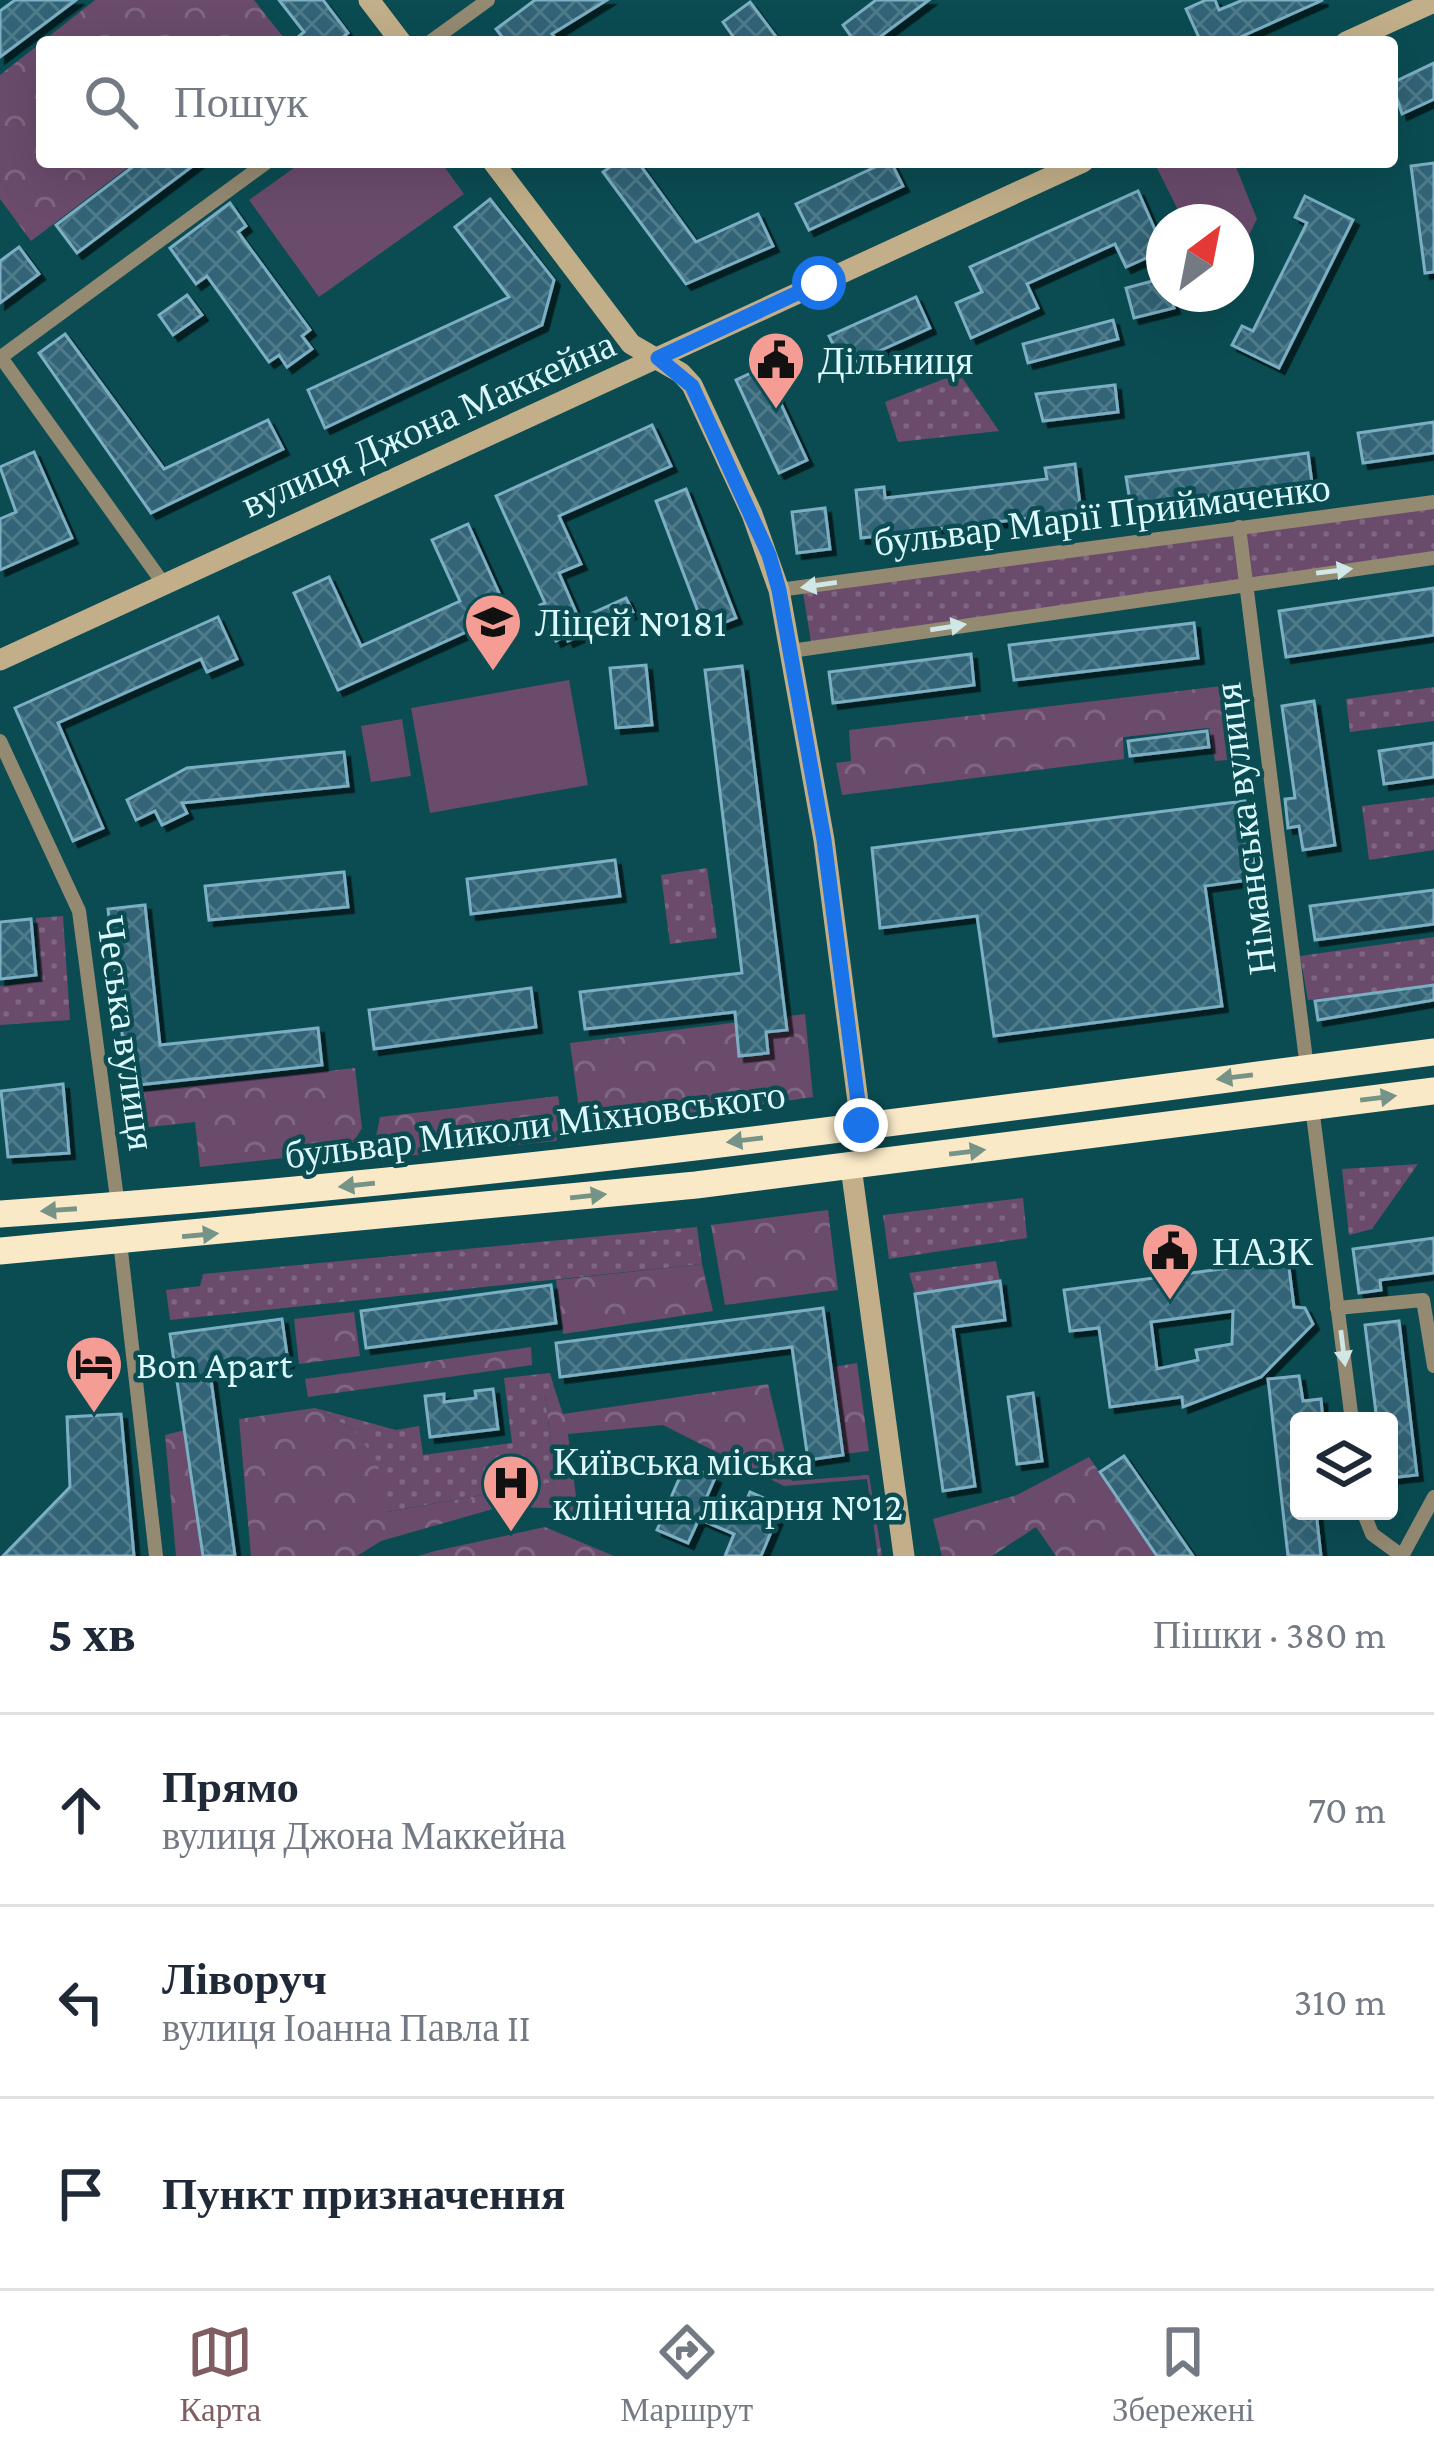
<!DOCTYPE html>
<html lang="uk">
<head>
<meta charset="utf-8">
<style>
	:root { --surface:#fff; --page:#f6f6f7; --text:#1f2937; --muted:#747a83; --line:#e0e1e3; --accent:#7f5d61 }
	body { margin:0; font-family:"Crimson Pro",serif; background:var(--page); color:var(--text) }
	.controls { position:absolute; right:36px; bottom:36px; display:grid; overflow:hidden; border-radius:12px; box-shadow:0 12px 48px #0002 }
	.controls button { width:108px; height:108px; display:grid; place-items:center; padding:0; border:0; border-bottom:3px solid var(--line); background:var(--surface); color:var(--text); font:60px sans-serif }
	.compass { position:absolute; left:1146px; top:204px; width:108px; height:108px; border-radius:50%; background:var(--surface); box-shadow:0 12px 48px #0002; rotate:32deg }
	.stop { position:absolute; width:36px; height:36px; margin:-27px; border:9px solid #1a73e8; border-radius:50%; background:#fff }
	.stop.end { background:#1a73e8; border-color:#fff; box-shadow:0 3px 12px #0008 }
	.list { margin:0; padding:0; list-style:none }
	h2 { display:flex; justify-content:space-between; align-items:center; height:156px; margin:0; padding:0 48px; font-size:51px }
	h2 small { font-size:39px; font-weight:400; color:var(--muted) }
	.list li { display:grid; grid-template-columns:78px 1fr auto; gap:36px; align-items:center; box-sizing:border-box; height:192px; padding:0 48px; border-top:3px solid var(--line) }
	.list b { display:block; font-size:45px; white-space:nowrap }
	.list p { margin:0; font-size:39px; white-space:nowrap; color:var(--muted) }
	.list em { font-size:39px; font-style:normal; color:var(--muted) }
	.icon { flex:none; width:66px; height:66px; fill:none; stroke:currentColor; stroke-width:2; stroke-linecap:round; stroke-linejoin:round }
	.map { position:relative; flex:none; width:1434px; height:1556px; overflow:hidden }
	.search { position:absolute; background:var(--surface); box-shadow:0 12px 48px #0002; left:36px; right:36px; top:36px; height:132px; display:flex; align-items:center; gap:30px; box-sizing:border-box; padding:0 42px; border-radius:12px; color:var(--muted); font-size:45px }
	.sheet { height:732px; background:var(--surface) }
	nav { display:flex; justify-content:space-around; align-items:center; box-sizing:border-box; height:168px; border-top:3px solid var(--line); background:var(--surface); font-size:33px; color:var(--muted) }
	nav a { display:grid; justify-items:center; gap:6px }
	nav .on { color:var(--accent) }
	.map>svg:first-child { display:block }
	.grass { fill:url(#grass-dots) }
	.forest { fill:url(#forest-crowns) }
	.garden { fill:#6a4b6c }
	.building { fill:url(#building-cross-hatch); stroke:#7cafc4; stroke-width:3; fill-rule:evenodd; filter:url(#shadow) }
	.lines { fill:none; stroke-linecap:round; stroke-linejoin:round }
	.street { stroke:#948971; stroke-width:14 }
	.secondary { stroke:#c2af89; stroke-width:21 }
	.highway { stroke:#fae9c7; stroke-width:27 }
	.oneway { fill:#d0e7e7 }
	.oneway2 { fill:#769387 }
	.route { stroke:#1a73e8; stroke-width:15 }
	.labels { text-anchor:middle; stroke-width:9; stroke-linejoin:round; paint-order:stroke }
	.poi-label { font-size:39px; fill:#dbf8fc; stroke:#0a4c52; text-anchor:start }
	.street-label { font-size:39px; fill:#dbf8fc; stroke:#0a4c52 }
</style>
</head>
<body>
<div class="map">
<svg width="1434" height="1556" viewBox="0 0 1434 1556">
	<defs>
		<pattern id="grass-dots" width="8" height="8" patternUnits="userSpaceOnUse" patternTransform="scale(3)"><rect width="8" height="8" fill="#6a4b6c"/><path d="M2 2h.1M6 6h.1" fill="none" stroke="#7f6682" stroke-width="1.8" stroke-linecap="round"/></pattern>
		<pattern id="forest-crowns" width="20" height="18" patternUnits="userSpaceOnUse" patternTransform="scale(3)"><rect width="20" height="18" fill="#6a4b6c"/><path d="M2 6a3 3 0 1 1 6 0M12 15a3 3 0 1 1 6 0" fill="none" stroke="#7f6682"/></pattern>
		<pattern id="building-cross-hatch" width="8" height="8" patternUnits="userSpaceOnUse" patternTransform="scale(3)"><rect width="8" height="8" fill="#336477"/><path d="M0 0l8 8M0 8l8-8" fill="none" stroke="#507b8b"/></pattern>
		<filter id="shadow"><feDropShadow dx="5.5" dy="5.5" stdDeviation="0" flood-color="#0009"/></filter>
	</defs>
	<rect width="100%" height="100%" fill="#0a4c52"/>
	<g class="grass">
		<path d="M 959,373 L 999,431 L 898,442 L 885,402 Z"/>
		<path d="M 1434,502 L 1434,558 L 812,648 L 802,587 Z"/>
		<path d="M 1434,687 L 1434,721 L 1350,732 L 1346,699 Z"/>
		<path d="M 1434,797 L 1434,850 L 1369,860 L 1362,806 Z"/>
		<path d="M 707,868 L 717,938 L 670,944 L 661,875 Z"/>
		<path d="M 63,916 L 70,1020 L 0,1025 L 0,986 L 41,981 L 36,918 Z"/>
		<path d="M 1434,937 L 1434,985 L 1308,1000 L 1300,956 Z"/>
		<path d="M 1418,1164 L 1372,1229 L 1349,1235 L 1342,1169 Z"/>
		<path d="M 1023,1198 L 1027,1238 L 889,1259 L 883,1215 Z"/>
		<path d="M 697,1227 L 702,1264 L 170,1320 L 166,1290 L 200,1286 L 203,1274 Z"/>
		<path d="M 996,1261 L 1000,1281 L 915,1293 L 909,1273 Z"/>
		<path d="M 550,1373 L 554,1387 L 545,1395 L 555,1482 L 386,1512 L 353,1429 L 315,1408 L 396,1430 L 419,1426 L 423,1455 L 512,1443 L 504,1378 Z"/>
	</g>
	<g class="forest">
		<path d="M 95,0 L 254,0 L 287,42 L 42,42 L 42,162 L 135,162 L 31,241 L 0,199 L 0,75 Z"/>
		<path d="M 1230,685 L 1239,759 L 1215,761 L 1209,728 L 1123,737 L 1124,759 L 842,795 L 836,763 L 851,761 L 849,730 Z"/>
		<path d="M 805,1014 L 813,1097 L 582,1131 L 570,1043 Z"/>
		<path d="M 355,1068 L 362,1128 L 348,1151 L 200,1167 L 195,1122 L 124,1130 L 120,1094 Z"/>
		<path d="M 558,1096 L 563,1128 L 556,1141 L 357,1161 L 376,1137 L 380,1117 Z"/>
		<path d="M 828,1210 L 838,1290 L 725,1305 L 711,1225 Z"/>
		<path d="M 702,1264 L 713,1311 L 563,1334 L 556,1280 Z"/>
		<path d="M 354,1312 L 360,1356 L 299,1364 L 294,1319 Z"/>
		<path d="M 531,1347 L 532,1365 L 308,1397 L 305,1379 Z"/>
		<path d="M 857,1363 L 869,1451 L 844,1454 L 833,1367 Z"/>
		<path d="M 768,1384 L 792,1481 L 869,1475 L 882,1556 L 878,1556 L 867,1479 L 784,1486 L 663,1425 L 568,1434 L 579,1520 L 551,1508 L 500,1507 L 381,1541 L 357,1556 L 251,1556 L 239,1419 L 315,1408 L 353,1429 L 377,1461 L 387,1512 L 555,1482 L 545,1394 L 554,1387 L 563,1414 Z"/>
		<path d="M 185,1430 L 203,1556 L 176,1556 L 165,1435 Z"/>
		<path d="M 1089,1457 L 1157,1556 L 1056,1556 L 1036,1527 L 992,1556 L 942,1556 L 933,1519 L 1017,1495 Z"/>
		<path d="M 545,1527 L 614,1556 L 418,1556 L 435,1551 Z"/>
	</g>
	<g class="garden">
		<path d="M 302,162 L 441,162 L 464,194 L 319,297 L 249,200 Z"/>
		<path d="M 1170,162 L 1234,162 L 1257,219 L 1236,261 L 1236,222 L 1184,222 L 1157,168 Z"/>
		<path d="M 569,680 L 588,785 L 430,813 L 411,708 Z"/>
		<path d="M 402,719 L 411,776 L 371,782 L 361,726 Z"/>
	</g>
	<g class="building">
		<path d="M 15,0 L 76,0 L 0,57 L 0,11 Z"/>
		<path d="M 279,0 L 323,0 L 348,33 L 337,42 L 292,42 L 304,32 Z"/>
		<path d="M 535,0 L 607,0 L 552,34 L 558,42 L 506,42 L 496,29 Z"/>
		<path d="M 876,0 L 929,0 L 873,42 L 855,42 L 843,25 Z"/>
		<path d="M 1206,0 L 1215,0 L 1219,10 L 1243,0 L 1323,0 L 1229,42 L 1201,42 L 1186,9 Z"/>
		<path d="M 750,2 L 780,42 L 737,42 L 723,22 Z"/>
		<path d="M 1434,63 L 1434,99 L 1402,114 L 1392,83 Z"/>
		<path d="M 139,162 L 198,162 L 77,253 L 56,225 Z"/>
		<path d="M 617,162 L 638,162 L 696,242 L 758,214 L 773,246 L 686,284 L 603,172 Z"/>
		<path d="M 886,162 L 891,162 L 903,186 L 809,230 L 796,204 Z"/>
		<path d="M 1434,163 L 1434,272 L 1425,273 L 1411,166 Z"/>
		<path d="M 1138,191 L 1164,250 L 1126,267 L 1115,244 L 1027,284 L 1038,308 L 971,338 L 956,303 L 982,292 L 970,267 Z"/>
		<path d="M 1305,196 L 1353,220 L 1279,368 L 1232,345 L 1242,326 L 1253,331 L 1307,223 L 1295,217 Z"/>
		<path d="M 490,199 L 554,280 L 542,325 L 325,428 L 308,390 L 509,297 L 455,227 Z"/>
		<path d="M 230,203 L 246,226 L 238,232 L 310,330 L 302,336 L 312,349 L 287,367 L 279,355 L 269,362 L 207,276 L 196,284 L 170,248 Z"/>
		<path d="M 19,247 L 39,274 L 0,303 L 0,261 Z"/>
		<path d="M 1164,278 L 1164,294 L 1170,294 L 1174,308 L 1134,318 L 1126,288 Z"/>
		<path d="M 187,295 L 202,315 L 173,335 L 159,315 Z"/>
		<path d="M 916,297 L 930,328 L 844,367 L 829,336 Z"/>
		<path d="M 1113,320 L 1118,339 L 1028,363 L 1023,344 Z"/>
		<path d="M 65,334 L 164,469 L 268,420 L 283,449 L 151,513 L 39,353 Z"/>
		<path d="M 764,367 L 807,460 L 779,473 L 736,380 Z"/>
		<path d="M 1115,385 L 1118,412 L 1043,421 L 1036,394 Z"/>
		<path d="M 1434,422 L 1434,453 L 1363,463 L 1358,433 Z"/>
		<path d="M 652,425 L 671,466 L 559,516 L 581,564 L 559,573 L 579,619 L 626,598 L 633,612 L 568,641 L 566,636 L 556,641 L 540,605 L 545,603 L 496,496 Z"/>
		<path d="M 34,452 L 72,538 L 0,570 L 0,519 L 16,512 L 0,467 Z"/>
		<path d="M 1308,453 L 1312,483 L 1131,507 L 1126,477 Z"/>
		<path d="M 1075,464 L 1081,512 L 861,538 L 856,490 L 884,487 L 885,498 L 1047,479 L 1045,468 Z"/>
		<path d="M 686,489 L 736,618 L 705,630 L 656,501 Z"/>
		<path d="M 825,508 L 830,549 L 797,553 L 792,512 Z"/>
		<path d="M 468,524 L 508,613 L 338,690 L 294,593 L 329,577 L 361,646 L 460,601 L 432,540 Z"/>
		<path d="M 1434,588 L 1434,635 L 1286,657 L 1279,611 Z"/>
		<path d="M 218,617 L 237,659 L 207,672 L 201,659 L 58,723 L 103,828 L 73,841 L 15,708 Z"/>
		<path d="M 1194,623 L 1198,658 L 1014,680 L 1009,645 Z"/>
		<path d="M 971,654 L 974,685 L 833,703 L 829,672 Z"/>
		<path d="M 646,665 L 652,725 L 616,728 L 610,668 Z"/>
		<path d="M 742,666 L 787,1030 L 766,1032 L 768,1053 L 739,1056 L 735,1012 L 585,1029 L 580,992 L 742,973 L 705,670 Z"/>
		<path d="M 1314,701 L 1335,845 L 1303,850 L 1299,826 L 1288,828 L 1285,799 L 1295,798 L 1282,706 Z"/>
		<path d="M 1207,731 L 1209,747 L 1130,756 L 1128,741 Z"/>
		<path d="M 1434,743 L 1434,777 L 1384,784 L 1379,751 Z"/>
		<path d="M 344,752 L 348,786 L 182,803 L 187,813 L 162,825 L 155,811 L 136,820 L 127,800 L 187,768 Z"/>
		<path d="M 1245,801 L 1256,879 L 1205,886 L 1222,1006 L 994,1036 L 977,916 L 880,928 L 872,848 Z"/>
		<path d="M 615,860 L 620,896 L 471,914 L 467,879 Z"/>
		<path d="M 344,872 L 348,907 L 209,920 L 205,886 Z"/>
		<path d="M 1434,890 L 1434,924 L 1315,940 L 1310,906 Z"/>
		<path d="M 145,905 L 160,1045 L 318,1028 L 322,1065 L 128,1086 L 108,909 Z"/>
		<path d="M 31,919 L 36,975 L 0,979 L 0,922 Z"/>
		<path d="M 1434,985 L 1434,1000 L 1318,1020 L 1315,1001 Z"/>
		<path d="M 531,988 L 536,1027 L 374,1049 L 369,1010 Z"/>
		<path d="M 63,1084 L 69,1153 L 8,1157 L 1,1091 Z"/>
		<path d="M 1434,1238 L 1434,1273 L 1380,1280 L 1381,1290 L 1359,1293 L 1353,1249 Z"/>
		<path d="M 1288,1260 L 1294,1307 L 1305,1308 L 1313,1324 L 1261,1377 L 1183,1407 L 1182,1397 L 1110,1407 L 1099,1328 L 1070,1331 L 1064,1290 ZM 1233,1311 L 1232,1344 L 1196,1350 L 1198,1360 L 1157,1369 L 1151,1322 Z"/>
		<path d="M 1000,1281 L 1005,1320 L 953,1327 L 975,1486 L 943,1491 L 915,1294 Z"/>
		<path d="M 551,1285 L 556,1323 L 366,1348 L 361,1311 Z"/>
		<path d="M 823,1308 L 843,1455 L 808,1460 L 792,1347 L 560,1377 L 556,1343 Z"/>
		<path d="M 282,1319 L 288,1362 L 210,1372 L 235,1556 L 203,1556 L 170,1334 Z"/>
		<path d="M 1399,1321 L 1417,1475 L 1389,1478 L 1389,1421 L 1377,1421 L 1365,1325 Z"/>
		<path d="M 1299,1376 L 1303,1401 L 1321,1399 L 1323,1421 L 1299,1421 L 1299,1511 L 1316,1511 L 1321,1556 L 1288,1556 L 1268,1379 Z"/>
		<path d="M 493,1389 L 498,1429 L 430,1437 L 425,1396 L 444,1394 L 444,1402 L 476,1398 L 475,1391 Z"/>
		<path d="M 1033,1393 L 1042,1461 L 1017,1464 L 1008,1397 Z"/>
		<path d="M 121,1414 L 134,1556 L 3,1556 L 70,1487 L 67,1417 Z"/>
		<path d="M 1124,1456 L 1193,1556 L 1157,1556 L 1100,1472 Z"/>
		<path d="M 685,1465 L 715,1478 L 704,1503 L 739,1518 L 750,1492 L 782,1506 L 761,1556 L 725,1556 L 734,1534 L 699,1519 L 688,1543 L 657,1530 Z"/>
	</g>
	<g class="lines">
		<g class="street">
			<path d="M 430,42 L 488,0"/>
			<path d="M 0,356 L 163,583"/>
			<path d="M 1,357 L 267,162"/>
			<path d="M 1239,527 L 1307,1068"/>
			<path d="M 779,590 L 1434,502"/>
			<path d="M 791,651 L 1434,558"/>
			<path d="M 0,741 L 79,911 L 118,1206"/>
			<path d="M 1312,1107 L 1352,1421"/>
			<path d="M 120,1242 L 156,1556"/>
			<path d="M 1337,1308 L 1423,1300 L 1434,1366"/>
			<path d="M 1363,1511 L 1372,1534 L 1402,1556"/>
			<path d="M 1402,1556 L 1434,1497"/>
		</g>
		<g class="secondary">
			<path d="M 369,0 L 401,42"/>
			<path d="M 1346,42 L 1434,2"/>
			<path d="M 493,162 L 631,344 L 681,373 L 692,385 L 752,514 L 779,590 L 824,840 L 861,1125"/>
			<path d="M 0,660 L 1083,162"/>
			<path d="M 851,1167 L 904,1556"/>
		</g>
		<g class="highway">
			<path d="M 0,1214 C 480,1182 957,1114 1434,1052"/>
			<path d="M 0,1251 L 696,1185 L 1434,1091"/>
		</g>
	</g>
	<defs><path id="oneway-solid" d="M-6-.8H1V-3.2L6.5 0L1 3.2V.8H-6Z" transform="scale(3)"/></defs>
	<g class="oneway">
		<use href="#oneway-solid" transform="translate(1334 571) rotate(-7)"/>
		<use href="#oneway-solid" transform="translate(819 585) rotate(172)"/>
		<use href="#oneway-solid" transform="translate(948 627) rotate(-9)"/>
		<use href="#oneway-solid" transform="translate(1343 1348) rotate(83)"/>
	</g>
	<g class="oneway2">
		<use href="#oneway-solid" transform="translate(1235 1077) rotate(173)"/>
		<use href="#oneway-solid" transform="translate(1378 1098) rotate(-7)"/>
		<use href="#oneway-solid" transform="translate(745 1140) rotate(173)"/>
		<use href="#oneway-solid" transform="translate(967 1152) rotate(-7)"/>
		<use href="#oneway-solid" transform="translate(357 1185) rotate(174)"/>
		<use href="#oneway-solid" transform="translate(588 1196) rotate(-6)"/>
		<use href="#oneway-solid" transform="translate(59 1210) rotate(176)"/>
		<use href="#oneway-solid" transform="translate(200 1235) rotate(-5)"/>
	</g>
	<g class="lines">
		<path class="route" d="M 819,283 L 658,358 L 692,386 L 769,555 L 779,590 L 824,840 L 861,1125"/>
	</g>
	<defs>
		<g id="civic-pin" transform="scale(3)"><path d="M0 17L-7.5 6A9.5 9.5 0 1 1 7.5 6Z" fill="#f59c94" stroke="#0a4c52"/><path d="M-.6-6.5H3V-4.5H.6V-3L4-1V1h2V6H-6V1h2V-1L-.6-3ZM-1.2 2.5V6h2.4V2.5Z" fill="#111"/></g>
		<g id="school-pin" transform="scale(3)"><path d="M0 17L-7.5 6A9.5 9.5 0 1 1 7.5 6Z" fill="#f59c94" stroke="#0a4c52"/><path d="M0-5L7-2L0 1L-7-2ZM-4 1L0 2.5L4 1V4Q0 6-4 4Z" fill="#111"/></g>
		<g id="hotel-pin" transform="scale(3)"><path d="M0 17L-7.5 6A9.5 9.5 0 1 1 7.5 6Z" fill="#f59c94" stroke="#0a4c52"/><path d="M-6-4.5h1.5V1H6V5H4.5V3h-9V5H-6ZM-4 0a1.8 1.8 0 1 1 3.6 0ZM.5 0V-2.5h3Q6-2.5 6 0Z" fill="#111"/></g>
		<g id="hospital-pin" transform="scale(3)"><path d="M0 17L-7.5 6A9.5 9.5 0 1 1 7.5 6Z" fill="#f59c94" stroke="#0a4c52"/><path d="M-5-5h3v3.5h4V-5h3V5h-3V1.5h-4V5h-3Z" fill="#111"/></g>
	</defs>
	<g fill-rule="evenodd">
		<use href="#civic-pin" x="776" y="360"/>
		<use href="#school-pin" x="493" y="622"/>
		<use href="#civic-pin" x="1170" y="1251"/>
		<use href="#hotel-pin" x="94" y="1364"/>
		<use href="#hospital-pin" x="511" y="1483"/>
	</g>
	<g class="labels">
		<g class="poi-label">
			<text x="818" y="374">Дільниця</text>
			<text x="535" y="636">Ліцей №181</text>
			<text x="1212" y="1265">НАЗК</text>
			<text x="136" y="1378">Bon Apart</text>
			<text x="553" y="1475">Київська міська<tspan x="553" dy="45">клінічна лікарня №12</tspan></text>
		</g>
		<g class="street-label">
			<text transform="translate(428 423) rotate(-24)" y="14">вулиця Джона Маккейна</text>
			<text transform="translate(1102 514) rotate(-7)" y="14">бульвар Марії Приймаченко</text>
			<text transform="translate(1244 829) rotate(-97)" y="14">Німанська вулиця</text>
			<text transform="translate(127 1033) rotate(82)" y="14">Чеська вулиця</text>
			<text transform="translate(535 1124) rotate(-7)" y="14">бульвар Миколи Міхновського</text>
		</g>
	</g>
</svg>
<div class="controls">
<button><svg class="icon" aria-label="layers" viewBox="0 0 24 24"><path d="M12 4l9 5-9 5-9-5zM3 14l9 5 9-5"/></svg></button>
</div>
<svg class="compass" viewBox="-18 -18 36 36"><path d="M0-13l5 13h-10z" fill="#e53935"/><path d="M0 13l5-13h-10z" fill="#747a83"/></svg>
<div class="stop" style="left:819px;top:283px"></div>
<div class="stop end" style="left:861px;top:1125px"></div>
<div class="search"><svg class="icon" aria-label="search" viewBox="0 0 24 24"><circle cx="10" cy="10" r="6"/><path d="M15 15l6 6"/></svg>Пошук</div>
</div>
<section class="sheet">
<h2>5 хв<small>Пішки · 380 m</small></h2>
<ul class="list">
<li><svg class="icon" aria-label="ahead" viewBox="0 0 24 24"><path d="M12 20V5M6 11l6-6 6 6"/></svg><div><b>Прямо</b><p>вулиця Джона Маккейна</p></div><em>70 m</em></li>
<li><svg class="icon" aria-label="left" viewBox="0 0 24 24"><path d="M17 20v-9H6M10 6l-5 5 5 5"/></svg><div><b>Ліворуч</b><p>вулиця Іоанна Павла II</p></div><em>310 m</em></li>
<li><svg class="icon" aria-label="arrive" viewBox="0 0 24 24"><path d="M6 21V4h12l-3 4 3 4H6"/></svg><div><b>Пункт призначення</b></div></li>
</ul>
</section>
<nav>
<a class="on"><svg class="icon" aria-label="map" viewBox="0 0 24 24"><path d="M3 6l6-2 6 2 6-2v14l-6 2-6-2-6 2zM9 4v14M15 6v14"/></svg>Карта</a>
<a><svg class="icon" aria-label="directions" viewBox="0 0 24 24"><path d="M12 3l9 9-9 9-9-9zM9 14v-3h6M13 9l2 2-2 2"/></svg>Маршрут</a>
<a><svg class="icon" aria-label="saved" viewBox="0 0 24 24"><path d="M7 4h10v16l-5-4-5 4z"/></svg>Збережені</a>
</nav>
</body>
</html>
